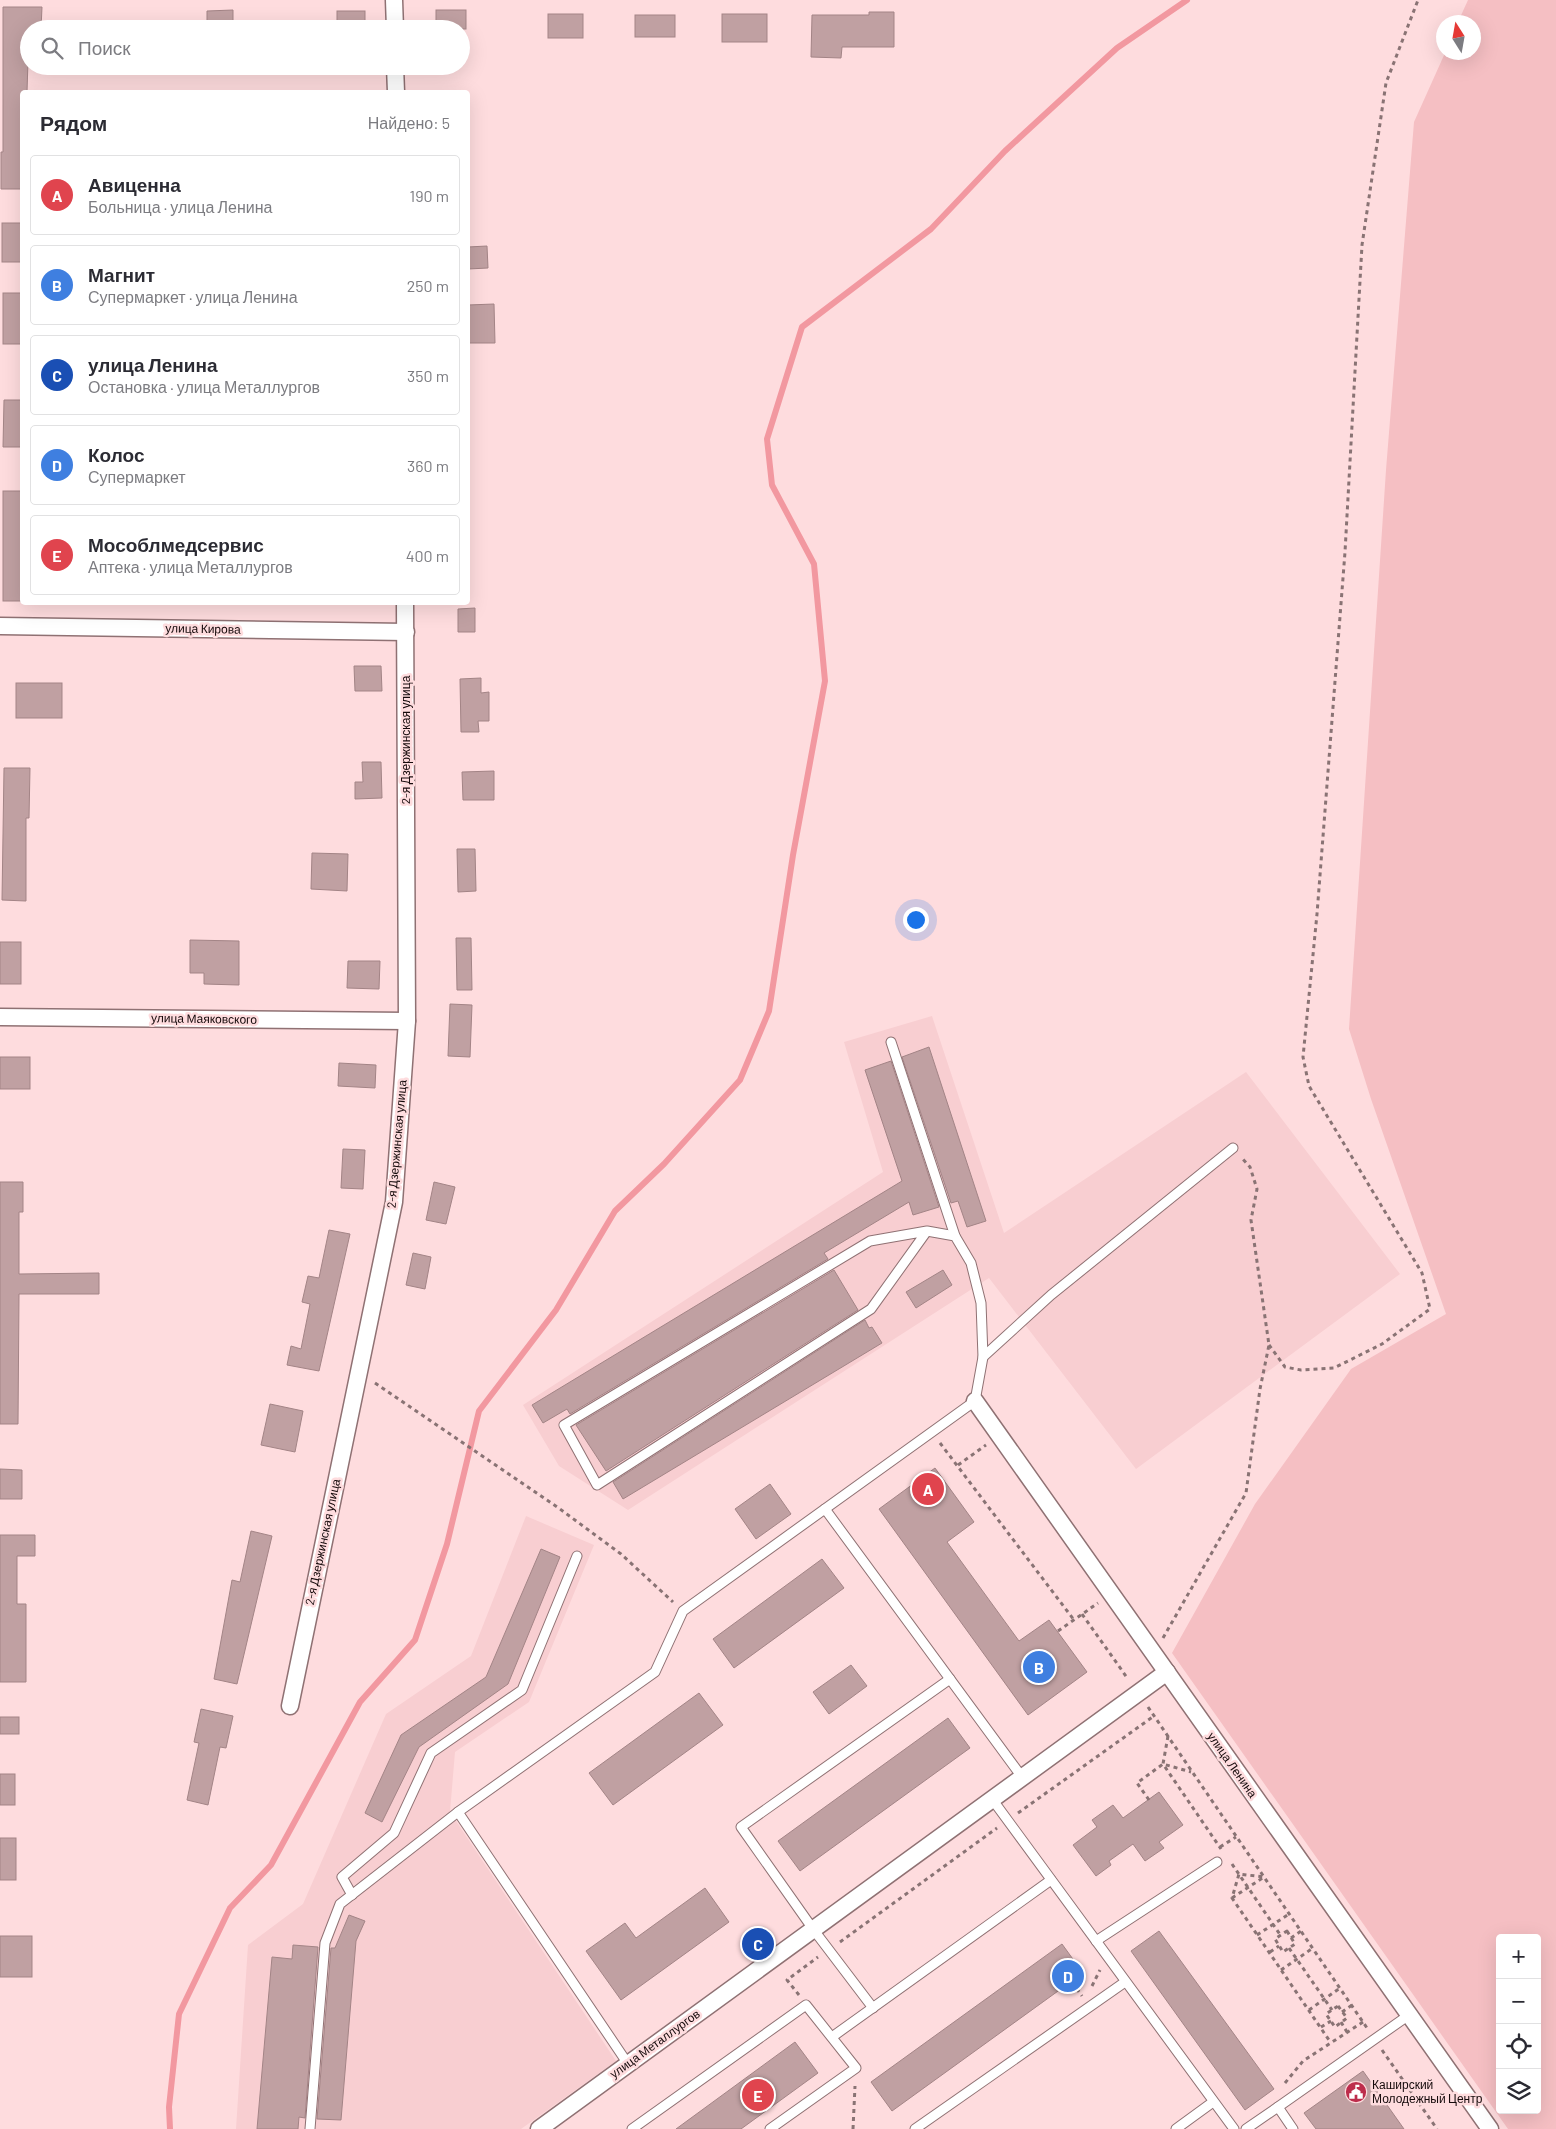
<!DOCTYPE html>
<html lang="ru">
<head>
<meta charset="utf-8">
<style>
	:root { --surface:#fff; --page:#f7f7f7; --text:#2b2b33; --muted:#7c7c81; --line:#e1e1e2; --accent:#bd2d4c }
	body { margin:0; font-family:Barlow,sans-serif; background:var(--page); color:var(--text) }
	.controls { position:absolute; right:15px; bottom:15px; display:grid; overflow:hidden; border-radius:5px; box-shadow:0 5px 20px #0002 }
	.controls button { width:45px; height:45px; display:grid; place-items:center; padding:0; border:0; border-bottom:1px solid var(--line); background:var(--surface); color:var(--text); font:25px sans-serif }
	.compass { position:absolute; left:1436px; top:15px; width:45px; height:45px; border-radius:50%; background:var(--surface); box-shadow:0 5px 20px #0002; rotate:349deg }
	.you { position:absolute; left:915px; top:919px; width:18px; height:18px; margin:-12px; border:4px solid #fff; border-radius:50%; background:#1a73e8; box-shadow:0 0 0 8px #1a73e833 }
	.badge { display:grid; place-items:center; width:32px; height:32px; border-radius:50%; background:var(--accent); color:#fff; font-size:16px; font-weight:700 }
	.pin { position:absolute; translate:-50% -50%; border:2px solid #fff; box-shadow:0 1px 5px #0006 }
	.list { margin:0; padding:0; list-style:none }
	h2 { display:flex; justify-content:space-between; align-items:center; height:65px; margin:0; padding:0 20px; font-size:21px }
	h2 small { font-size:16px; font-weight:400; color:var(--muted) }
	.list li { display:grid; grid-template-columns:32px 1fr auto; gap:15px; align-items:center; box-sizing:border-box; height:80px; margin:0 10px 10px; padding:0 10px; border:1px solid var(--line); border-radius:5px }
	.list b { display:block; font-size:19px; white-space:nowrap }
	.list p { margin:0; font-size:16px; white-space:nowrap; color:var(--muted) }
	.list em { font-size:16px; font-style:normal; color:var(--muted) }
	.icon { flex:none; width:28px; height:28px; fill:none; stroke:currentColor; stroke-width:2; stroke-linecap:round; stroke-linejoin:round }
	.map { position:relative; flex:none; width:1556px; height:2129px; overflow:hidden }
	.search { position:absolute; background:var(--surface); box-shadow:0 5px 20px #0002; left:20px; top:20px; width:450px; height:55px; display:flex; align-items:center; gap:12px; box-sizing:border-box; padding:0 18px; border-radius:28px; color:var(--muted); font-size:19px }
	.panel { position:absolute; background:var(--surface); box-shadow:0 5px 20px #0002; left:20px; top:90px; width:450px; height:515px; border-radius:5px }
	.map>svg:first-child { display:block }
	.built { fill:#f8ced1 }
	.green { fill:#f5bfc3; fill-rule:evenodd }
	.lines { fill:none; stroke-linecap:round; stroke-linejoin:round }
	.stream { stroke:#f298a0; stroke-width:6 }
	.building { fill:#c0a0a2; stroke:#a38486 }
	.lane-casing { stroke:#8f7173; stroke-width:11 }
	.street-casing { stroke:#8f7173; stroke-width:19 }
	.path { stroke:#897374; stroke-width:3; stroke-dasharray:4 4; stroke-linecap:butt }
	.lane { stroke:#fff; stroke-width:9 }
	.street { stroke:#fff; stroke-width:16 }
	.labels { text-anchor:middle; stroke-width:5; stroke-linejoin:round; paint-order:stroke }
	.street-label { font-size:12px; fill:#150a0b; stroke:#fedcde }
	.poi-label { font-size:12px; fill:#150a0b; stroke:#fedcde; text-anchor:start }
</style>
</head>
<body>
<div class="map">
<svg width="1556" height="2129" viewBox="0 0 1556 2129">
	<rect width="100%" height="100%" fill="#fedcde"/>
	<g class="built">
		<path d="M 932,1016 L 1004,1233 L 1246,1072 L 1400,1274 L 1136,1469 L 989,1278 L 628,1510 L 559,1466 L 523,1405 L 883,1172 L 844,1042 Z"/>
		<path d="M 526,1516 L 594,1545 L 529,1702 L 455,1752 L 450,1812 L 616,2061 L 521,2129 L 236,2129 L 248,1945 L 303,1904 L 386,1714 L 471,1656 Z"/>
	</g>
	<path class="green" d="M 1468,0 L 1556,0 L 1556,2129 L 1508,2129 L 1172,1653 L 1255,1504 L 1351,1369 L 1446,1314 L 1371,1099 L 1349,1029 L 1386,470 L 1414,122 L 1445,53 L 1474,52 L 1474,22 L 1458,22 ZM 1500,1938 L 1537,1938 L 1537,2110 L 1500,2110 Z"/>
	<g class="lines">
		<path class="stream" d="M 170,2129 L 169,2107 L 179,2014 L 230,1908 L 271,1865 L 360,1702 L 415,1640 L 447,1544 L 479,1411 L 556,1310 L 615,1211 L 664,1164 L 740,1080 L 769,1011 L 793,855 L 825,681 L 814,564 L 772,485 L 767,439 L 802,327 L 931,229 L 1005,151 L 1117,48 L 1187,0"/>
	</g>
	<g class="building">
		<path d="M 3,7 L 42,7 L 41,29 L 29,29 L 27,92 L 22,92 L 22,189 L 1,189 L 1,152 L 3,152 Z"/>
		<path d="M 233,10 L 233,29 L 207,29 L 207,11 Z"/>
		<rect x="436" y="10" width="30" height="19"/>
		<rect x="337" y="11" width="28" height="18"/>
		<path d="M 869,12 L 894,12 L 894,47 L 842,47 L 841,58 L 811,57 L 812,15 L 869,15 Z"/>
		<rect x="548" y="14" width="35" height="24"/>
		<rect x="722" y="14" width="45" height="28"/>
		<rect x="635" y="15" width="40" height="22"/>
		<rect x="2" y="223" width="20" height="39"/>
		<path d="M 487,246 L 488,268 L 468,269 L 468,247 Z"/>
		<rect x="3" y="293" width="19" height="51"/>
		<path d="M 494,304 L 495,343 L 468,343 L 468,305 Z"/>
		<path d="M 4,400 L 22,400 L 22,447 L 3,447 Z"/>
		<rect x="3" y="491" width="19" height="110"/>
		<path d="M 475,608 L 475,632 L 458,632 L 458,609 Z"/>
		<path d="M 354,666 L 381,666 L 382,691 L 355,691 Z"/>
		<path d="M 481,678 L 481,693 L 489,692 L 489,721 L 478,721 L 479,732 L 461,732 L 460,679 Z"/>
		<rect x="16" y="683" width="46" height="35"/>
		<path d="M 362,762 L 381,762 L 382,798 L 355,799 L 355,782 L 363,782 Z"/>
		<path d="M 4,768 L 30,768 L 29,818 L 26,818 L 26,901 L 2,900 Z"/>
		<path d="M 494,771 L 494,800 L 463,800 L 462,772 Z"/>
		<path d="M 457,849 L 475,849 L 476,891 L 458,892 Z"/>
		<path d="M 312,853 L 348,854 L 347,891 L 311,889 Z"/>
		<path d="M 456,938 L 471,938 L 472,990 L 457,990 Z"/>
		<path d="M 190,940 L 239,941 L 239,985 L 204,984 L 204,973 L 190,973 Z"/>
		<rect x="0" y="942" width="21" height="42"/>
		<path d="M 348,961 L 380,961 L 379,989 L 347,988 Z"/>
		<path d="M 450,1004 L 472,1005 L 470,1057 L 448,1056 Z"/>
		<path d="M 929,1047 L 986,1221 L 967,1227 L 958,1201 L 951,1203 L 902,1057 Z"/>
		<rect x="0" y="1057" width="30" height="32"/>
		<path d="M 891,1061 L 939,1207 L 913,1215 L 909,1202 L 824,1253 L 828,1259 L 570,1414 L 567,1409 L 543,1423 L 532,1405 L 902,1181 L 865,1070 Z"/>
		<path d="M 339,1063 L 376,1065 L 375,1088 L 338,1086 Z"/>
		<path d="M 343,1149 L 365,1150 L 363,1189 L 341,1188 Z"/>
		<path d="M 0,1182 L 23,1182 L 23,1212 L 19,1212 L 19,1274 L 99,1273 L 99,1294 L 19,1294 L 18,1424 L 0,1424 Z"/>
		<path d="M 434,1182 L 455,1187 L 446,1224 L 426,1220 Z"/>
		<path d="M 329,1230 L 350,1234 L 319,1371 L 287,1365 L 291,1346 L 301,1349 L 310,1304 L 302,1302 L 308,1276 L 319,1278 Z"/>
		<path d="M 413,1253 L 431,1257 L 425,1289 L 406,1285 Z"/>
		<path d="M 834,1270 L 858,1310 L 606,1471 L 576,1425 Z"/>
		<path d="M 943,1270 L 952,1285 L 916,1308 L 906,1292 Z"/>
		<path d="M 865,1320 L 869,1328 L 872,1327 L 882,1343 L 623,1499 L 613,1482 Z"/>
		<path d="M 270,1404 L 303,1411 L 295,1452 L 261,1445 Z"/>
		<path d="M 935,1468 L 974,1522 L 947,1542 L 1019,1641 L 1049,1620 L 1087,1672 L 1028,1715 L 879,1509 Z"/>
		<path d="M 0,1469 L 22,1470 L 22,1499 L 0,1499 Z"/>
		<path d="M 770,1484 L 791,1514 L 756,1539 L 735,1509 Z"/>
		<path d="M 251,1531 L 272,1536 L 237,1684 L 214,1679 L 232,1580 L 240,1582 Z"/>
		<path d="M 0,1535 L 35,1535 L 35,1556 L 17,1556 L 17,1604 L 26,1604 L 26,1682 L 0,1682 Z"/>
		<path d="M 541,1549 L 560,1557 L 508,1684 L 419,1747 L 382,1822 L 365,1813 L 401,1735 L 486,1677 Z"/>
		<path d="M 822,1559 L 844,1588 L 734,1668 L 713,1639 Z"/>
		<path d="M 851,1665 L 867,1686 L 829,1714 L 813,1692 Z"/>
		<path d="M 699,1693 L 723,1725 L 613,1805 L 589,1773 Z"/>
		<path d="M 201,1709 L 233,1716 L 226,1748 L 220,1747 L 208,1805 L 187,1800 L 199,1743 L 194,1742 Z"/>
		<rect x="0" y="1717" width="19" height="17"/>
		<path d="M 948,1718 L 970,1748 L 800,1871 L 778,1841 Z"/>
		<rect x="0" y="1774" width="15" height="31"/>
		<path d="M 1159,1792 L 1183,1825 L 1159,1842 L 1164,1848 L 1145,1861 L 1133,1844 L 1109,1861 L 1111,1865 L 1096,1876 L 1073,1845 L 1097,1827 L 1092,1820 L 1113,1805 L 1123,1818 Z"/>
		<rect x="0" y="1838" width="16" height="42"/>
		<path d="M 705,1888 L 729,1922 L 621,2000 L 586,1951 L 625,1923 L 636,1938 Z"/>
		<path d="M 349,1915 L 365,1921 L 356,1941 L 341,2120 L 317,2119 L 331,1948 L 335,1948 Z"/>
		<path d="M 1159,1931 L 1274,2089 L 1245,2110 L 1131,1951 Z"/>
		<rect x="0" y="1936" width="32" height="41"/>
		<path d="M 1062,1944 L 1083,1973 L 892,2111 L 871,2082 Z"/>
		<path d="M 293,1945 L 318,1947 L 305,2118 L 299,2117 L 298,2129 L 257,2129 L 272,1957 L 292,1959 Z"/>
		<path d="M 795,2042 L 818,2073 L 741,2129 L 676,2129 Z"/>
		<path d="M 1363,2071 L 1404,2129 L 1316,2129 L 1304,2113 Z"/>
	</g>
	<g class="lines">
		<g class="lane-casing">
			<g id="lane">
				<path d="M 891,1042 L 955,1236"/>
				<path d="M 983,1357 L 1051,1295 L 1233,1148"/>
				<path d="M 825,1509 L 1022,1777"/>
				<path d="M 992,1799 L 1234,2129"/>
				<path d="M 352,1895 L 342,1877 L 394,1833 L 431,1753 L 522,1690 L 577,1556"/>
				<path d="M 1096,1941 L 1217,1862"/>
				<path d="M 873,2008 L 813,1929 L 741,1827 L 950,1679"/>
				<path d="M 832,2037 L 1051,1880"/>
				<path d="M 628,2064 L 458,1812 L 655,1672 L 683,1611 L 975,1401 L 983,1357 L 981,1303 L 971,1263 L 955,1236 L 927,1231 L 870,1241 L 564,1425 L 597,1485 L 871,1309 L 927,1231"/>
				<path d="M 310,2129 L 325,1943 L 340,1904 L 458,1812"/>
				<path d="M 632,2129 L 806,2005 L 856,2068 L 770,2129"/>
				<path d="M 915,2129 L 1125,1982"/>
				<path d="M 1176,2129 L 1213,2102"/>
				<path d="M 1246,2129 L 1278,2107"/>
				<path d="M 1293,2129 L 1278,2107 L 1409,2015"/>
			</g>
		</g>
		<g class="street-casing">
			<g id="street">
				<path d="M 394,0 L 395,29"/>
				<path d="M 395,66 L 396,92"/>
				<path d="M 0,626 L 406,632"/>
				<path d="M 0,1017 L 407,1021"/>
				<path d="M 975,1401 L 1490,2129"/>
				<path d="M 290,1706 L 394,1202 L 407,1021 L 405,602"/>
				<path d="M 539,2129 L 1167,1672"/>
			</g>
		</g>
		<g class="path">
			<path d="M 1269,1345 L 1285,1367 L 1301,1370 L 1334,1368 L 1382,1344 L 1430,1309 L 1422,1273 L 1309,1086 L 1303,1057 L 1317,914 L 1345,552 L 1362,245 L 1386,83 L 1418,0"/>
			<path d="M 375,1383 L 560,1509 L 621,1554 L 673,1602"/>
			<path d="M 940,1443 L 1074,1620"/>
			<path d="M 958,1465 L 986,1445"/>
			<path d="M 1082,1614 L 1128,1679"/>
			<path d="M 1058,1631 L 1098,1603"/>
			<path d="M 1163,1638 L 1246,1493 L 1260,1389 L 1269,1345 L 1251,1220 L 1257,1189 L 1250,1167 L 1241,1157"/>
			<path d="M 1148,1707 L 1367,2028"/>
			<path d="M 1168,1736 L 1163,1764 L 1221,1849"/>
			<path d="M 1149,1800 L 1137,1783 L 1163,1764 L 1191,1772"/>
			<path d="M 1018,1813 L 1154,1716"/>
			<path d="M 1220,1847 L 1236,1837"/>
			<path d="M 1232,1864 L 1281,1936"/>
			<path d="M 1232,1898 L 1264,1877 L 1239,1874 L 1232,1898 L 1331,2043"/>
			<path d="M 1287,1931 L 1295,1944 L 1283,1952 L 1275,1939 Z"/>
			<path d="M 1257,1935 L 1289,1914"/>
			<path d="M 1291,1938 L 1301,1931"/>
			<path d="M 840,1942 L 997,1828"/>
			<path d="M 1289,1948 L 1332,2010"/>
			<path d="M 1270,1952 L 1279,1946"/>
			<path d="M 1281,1970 L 1313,1948"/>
			<path d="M 1072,1982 L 1082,1996"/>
			<path d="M 1092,1986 L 1100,1970"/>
			<path d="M 799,1995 L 787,1980 L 818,1957"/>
			<path d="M 1338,2006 L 1347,2018 L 1335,2027 L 1326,2014 Z"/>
			<path d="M 1309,2010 L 1340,1988"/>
			<path d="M 1342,2012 L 1352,2005"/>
			<path d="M 1341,2022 L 1347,2032"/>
			<path d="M 1321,2027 L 1331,2021"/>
			<path d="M 1382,2050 L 1437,2129"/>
			<path d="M 1285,2083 L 1303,2061 L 1363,2022"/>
			<path d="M 853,2129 L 855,2086"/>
		</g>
		<use href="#lane" class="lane"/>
		<use href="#street" class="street"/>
	</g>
	<defs>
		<g id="civic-disc" transform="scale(1.125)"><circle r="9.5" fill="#bd2d4c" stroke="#fedcde"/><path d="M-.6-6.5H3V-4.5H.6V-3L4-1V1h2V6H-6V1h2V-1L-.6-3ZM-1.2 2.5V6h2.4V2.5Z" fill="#fff"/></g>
	</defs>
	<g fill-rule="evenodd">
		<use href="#civic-disc" x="1356" y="2092"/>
	</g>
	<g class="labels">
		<g class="street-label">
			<text transform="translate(203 629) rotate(1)" y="4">улица Кирова</text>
			<text transform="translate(406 740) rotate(-90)" y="4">2-я Дзержинская улица</text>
			<text transform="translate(204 1019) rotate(1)" y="4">улица Маяковского</text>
			<text transform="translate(397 1144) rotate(-85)" y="4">2-я Дзержинская улица</text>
			<text transform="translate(323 1542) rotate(-78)" y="4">2-я Дзержинская улица</text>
			<text transform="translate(1232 1765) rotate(55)" y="4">улица Ленина</text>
			<text transform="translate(655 2044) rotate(-36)" y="4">улица Металлургов</text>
		</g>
		<g class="poi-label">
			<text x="1372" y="2089">Каширский<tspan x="1372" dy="14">Молодежный Центр</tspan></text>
		</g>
	</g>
</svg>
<div class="controls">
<button>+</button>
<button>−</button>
<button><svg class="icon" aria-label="locate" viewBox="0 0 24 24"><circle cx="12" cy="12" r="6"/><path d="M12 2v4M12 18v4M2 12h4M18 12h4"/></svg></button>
<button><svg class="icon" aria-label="layers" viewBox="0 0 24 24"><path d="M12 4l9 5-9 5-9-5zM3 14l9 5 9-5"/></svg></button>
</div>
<svg class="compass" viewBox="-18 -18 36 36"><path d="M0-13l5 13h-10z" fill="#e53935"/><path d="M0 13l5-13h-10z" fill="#7c7c81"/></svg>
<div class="you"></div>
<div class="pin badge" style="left:928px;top:1489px;background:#e0444e">A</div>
<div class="pin badge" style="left:1039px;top:1667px;background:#3f7fe0">B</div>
<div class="pin badge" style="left:758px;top:1944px;background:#1a4fb4">C</div>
<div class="pin badge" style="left:1068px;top:1976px;background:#3f7fe0">D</div>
<div class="pin badge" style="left:758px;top:2095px;background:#e0444e">E</div>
<div class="search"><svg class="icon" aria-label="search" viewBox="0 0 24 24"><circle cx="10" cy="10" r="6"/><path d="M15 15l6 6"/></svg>Поиск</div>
<section class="panel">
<h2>Рядом<small>Найдено: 5</small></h2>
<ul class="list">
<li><span class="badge" style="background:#e0444e">A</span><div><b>Авиценна</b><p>Больница · улица Ленина</p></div><em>190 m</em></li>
<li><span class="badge" style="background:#3f7fe0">B</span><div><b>Магнит</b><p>Супермаркет · улица Ленина</p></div><em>250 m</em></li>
<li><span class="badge" style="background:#1a4fb4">C</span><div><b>улица Ленина</b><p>Остановка · улица Металлургов</p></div><em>350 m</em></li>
<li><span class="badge" style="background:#3f7fe0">D</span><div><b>Колос</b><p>Супермаркет</p></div><em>360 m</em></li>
<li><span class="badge" style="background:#e0444e">E</span><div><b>Мособлмедсервис</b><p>Аптека · улица Металлургов</p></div><em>400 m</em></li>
</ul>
</section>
</div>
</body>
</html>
